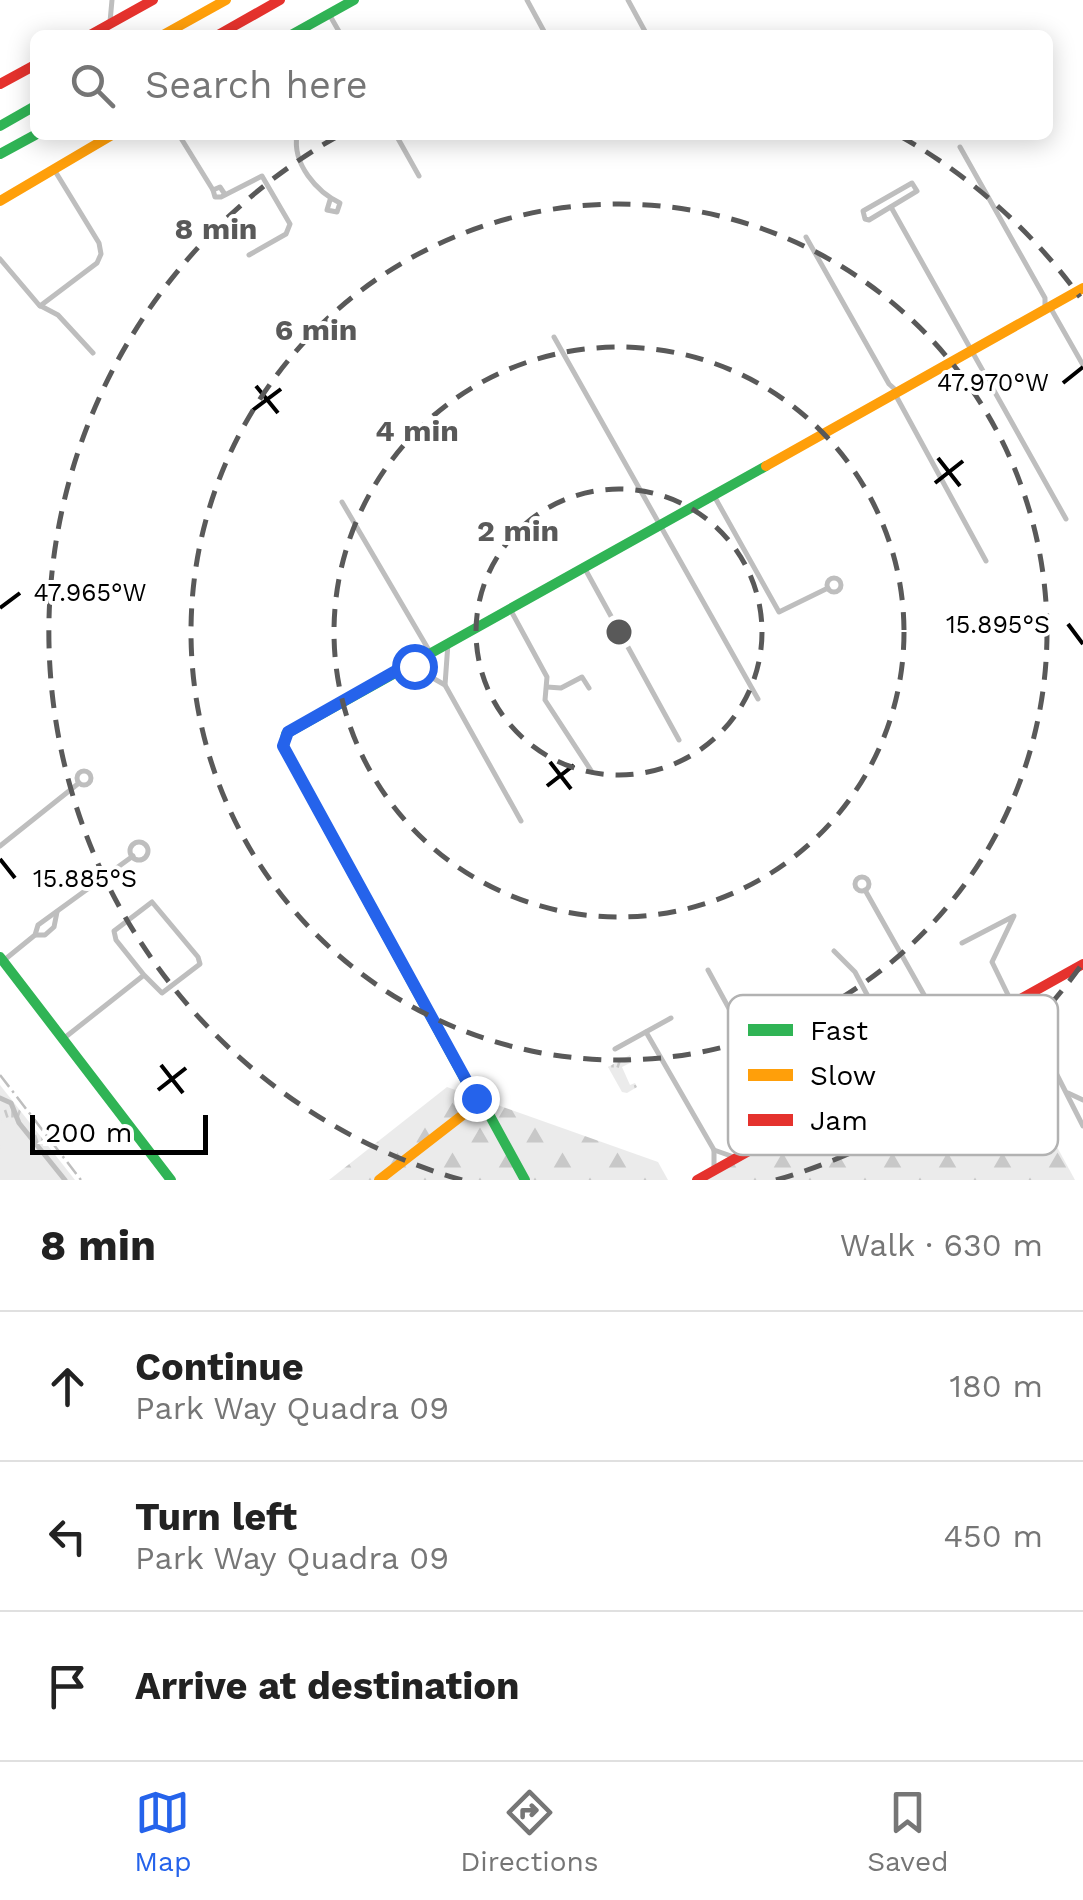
<!DOCTYPE html>
<html lang="en">
<head>
<meta charset="utf-8">
<style>
	:root { --surface:#fff; --page:#f2f2f2; --text:#222; --muted:#767676; --line:#e0e0e0; --accent:#2563eb }
	body { margin:0; font-family:"Work Sans",sans-serif; background:var(--page); color:var(--text) }
	.scale { position:absolute; left:30px; bottom:25px; width:178px; box-sizing:border-box; padding-left:10px; border:5px solid #000; border-top:0; font-size:28px; line-height:35px; white-space:nowrap; color:#000; -webkit-text-stroke:8px #fff; paint-order:stroke }
	.stop { position:absolute; width:30px; height:30px; margin:-22px; border:8px solid #2563eb; border-radius:50%; background:#fff }
	.stop.end { background:#2563eb; border-color:#fff; box-shadow:0 2px 10px #0008 }
	.list { margin:0; padding:0; list-style:none }
	h2 { display:flex; justify-content:space-between; align-items:center; height:130px; margin:0; padding:0 40px; font-size:42px }
	h2 small { font-size:32px; font-weight:400; color:var(--muted) }
	.list li { display:grid; grid-template-columns:65px 1fr auto; gap:30px; align-items:center; box-sizing:border-box; height:150px; padding:0 40px; border-top:2px solid var(--line) }
	.list b { display:block; font-size:38px; white-space:nowrap }
	.list p { margin:0; font-size:32px; white-space:nowrap; color:var(--muted) }
	.list em { font-size:32px; font-style:normal; color:var(--muted) }
	.icon { flex:none; width:55px; height:55px; fill:none; stroke:currentColor; stroke-width:2; stroke-linecap:round; stroke-linejoin:round }
	.map { position:relative; flex:none; width:1083px; height:1180px; overflow:hidden }
	.search { position:absolute; background:var(--surface); box-shadow:0 5px 25px #0003; left:30px; right:30px; top:30px; height:110px; display:flex; align-items:center; gap:25px; box-sizing:border-box; padding:0 35px; border-radius:15px; color:var(--muted); font-size:38px }
	.sheet { height:580px; background:var(--surface) }
	nav { display:flex; justify-content:space-around; align-items:center; box-sizing:border-box; height:140px; border-top:2px solid var(--line); background:var(--surface); font-size:28px; color:var(--muted) }
	nav a { display:grid; justify-items:center; gap:5px }
	nav .on { color:var(--accent) }
	.map>svg:first-child { display:block }
	.grass { fill:url(#grass-tufts) }
	.forest { fill:url(#forest-firs) }
	.pitch { fill:#ebebeb }
	.lines { fill:none; stroke-linecap:round; stroke-linejoin:round }
	.street { stroke:#bebebe; stroke-width:5 }
	.fast { stroke:#30b455; stroke-width:10 }
	.slow { stroke:#ff9f0a; stroke-width:10 }
	.jam { stroke:#e5322d; stroke-width:10 }
	.rail { stroke:#bebebe; stroke-width:2.5; stroke-dasharray:15 5 2.5 5; stroke-linecap:butt }
	.route { stroke:#2563eb; stroke-width:12 }
	.ticks { fill:none; stroke:#000; stroke-width:4 }
	.ring { fill:none; stroke:#595959; stroke-width:5; stroke-dasharray:18 12 }
	.key { fill:#fff; stroke:#b2b2b2; stroke-width:2.5 }
	.key-label { font-size:28px; fill:#000 }
	.ticks-label { font-size:25px; text-anchor:middle; fill:#000; stroke:#fff; stroke-width:8; stroke-linejoin:round; paint-order:stroke }
	.centre { fill:#595959; stroke:#fff; stroke-width:5 }
	.ring-label { font-size:30px; text-anchor:middle; font-weight:bold; fill:#595959; stroke:#fff; stroke-width:8; stroke-linejoin:round; paint-order:stroke }
</style>
</head>
<body>
<div class="map">
<svg width="1083" height="1180" viewBox="0 0 1083 1180">
	<defs>
		<pattern id="grass-tufts" width="24" height="20" patternUnits="userSpaceOnUse" patternTransform="scale(2.5)"><rect width="24" height="20" fill="#ebebeb"/><path d="M3 7l-1-3M5 7V3M7 7l1-3M15 17l-1-3M17 17v-4M19 17l1-3" fill="none" stroke="#c8c8c8"/></pattern>
		<pattern id="forest-firs" width="22" height="20" patternUnits="userSpaceOnUse" patternTransform="scale(2.5)"><rect width="22" height="20" fill="#ebebeb"/><path d="M5 1l3.5 6h-7zM16 11l3.5 6h-7z" fill="#c8c8c8"/></pattern>
	</defs>
	<rect width="100%" height="100%" fill="#fff"/>
	<g class="grass">
		<path d="M 630,1055 L 632,1062 L 622,1067 L 630,1085 L 635,1083 L 637,1087 L 627,1093 L 622,1092 L 608,1067 Z"/>
		<path d="M 0,1085 L 75,1180 L 0,1180 Z"/>
	</g>
	<g class="forest">
		<path d="M 985,1015 L 1075,1180 L 700,1180 Z"/>
		<path d="M 447,1087 L 658,1162 L 668,1180 L 329,1180 Z"/>
	</g>
	<path class="pitch" d="M 2,1118 L 38,1162 L 14,1180 L 9,1180 L 0,1169 Z"/>
	<g class="lines">
		<g class="street">
			<path d="M 527,0 L 546,35"/>
			<path d="M 628,0 L 647,35"/>
			<path d="M 329,14 L 341,35"/>
			<path d="M 110,22 L 112,0"/>
			<path d="M 179,135 L 213,190"/>
			<path d="M 297,135 C 292,164 317,192 340,203 L 337,212 L 327,210 L 330,200"/>
			<path d="M 396,135 L 419,176"/>
			<path d="M 960,147 L 1045,298 L 1045,309"/>
			<path d="M 912,183 L 917,191 L 869,220 L 865,219 L 863,211 Z"/>
			<path d="M 224,193 L 220,187 L 213,190 L 215,197 L 221,197 L 262,176 L 290,224 L 286,234 L 249,255"/>
			<path d="M 891,207 L 1066,519"/>
			<path d="M 806,237 L 889,384 L 898,392"/>
			<path d="M 0,259 L 39,305 L 58,315 L 93,353"/>
			<path d="M 40,306 L 97,263 L 101,254 L 99,243 L 55,171"/>
			<path d="M 1050,307 L 1083,365"/>
			<path d="M 554,337 L 758,699"/>
			<path d="M 895,394 L 986,561"/>
			<path d="M 713,494 L 779,612 L 828,588"/>
			<path d="M 342,502 L 430,652"/>
			<path d="M 584,567 L 679,740"/>
			<circle cx="834" cy="585" r="7"/>
			<path d="M 510,609 L 547,677 L 545,700 L 592,772"/>
			<path d="M 410,665 L 445,685 L 521,821"/>
			<path d="M 445,685 L 448,643"/>
			<path d="M 547,687 L 561,688 L 582,677 L 589,688"/>
			<circle cx="84" cy="778" r="7"/>
			<circle cx="139" cy="851" r="9"/>
			<path d="M 0,846 L 79,783"/>
			<circle cx="862" cy="884" r="7"/>
			<path d="M 865,890 L 949,1039"/>
			<path d="M 36,935 L 45,935 L 54,927 L 57,912"/>
			<path d="M 962,943 L 1014,916 L 992,962 L 1012,1003"/>
			<path d="M 834,951 L 855,972 L 904,1064"/>
			<path d="M 3,961 L 35,935 L 38,925 L 133,856"/>
			<path d="M 708,970 L 793,1126"/>
			<path d="M 1023,997 L 1053,1050 L 1052,1065 L 1083,1126"/>
			<path d="M 646,1032 L 714,1150 L 714,1171"/>
			<path d="M 63,1039 L 144,975 L 162,993 L 200,964 L 198,957 L 152,902 L 114,931 L 116,940 L 144,975"/>
			<path d="M 615,1049 L 671,1018"/>
			<path d="M 1068,1093 L 1083,1100"/>
			<path d="M 0,1098 L 11,1103 L 19,1123 L 65,1180"/>
			<path d="M 714,1150 L 734,1157"/>
		</g>
		<g class="fast">
			<path d="M 291,35 L 354,0"/>
			<path d="M 0,126 L 35,106"/>
			<path d="M 0,154 L 35,135"/>
			<path d="M 0,957 L 171,1180"/>
			<path d="M 475,1098 L 284,748 L 286,734 L 766,466"/>
			<path d="M 484,1105 L 525,1180"/>
		</g>
		<g class="slow">
			<path d="M 163,35 L 226,0"/>
			<path d="M 0,201 L 112,135"/>
			<path d="M 766,466 L 1083,288"/>
			<path d="M 379,1180 L 464,1114 L 475,1100"/>
		</g>
		<g class="jam">
			<path d="M 90,35 L 153,0"/>
			<path d="M 218,35 L 280,0"/>
			<path d="M 0,84 L 35,65"/>
			<path d="M 697,1180 L 1083,964"/>
		</g>
		<path class="rail" d="M 0,1075 L 81,1180"/>
	</g>
	<g class="lines">
		<path class="route" d="M 414,666 L 408,664 L 288,732 L 283,746 L 476,1098"/>
	</g>
	<path class="ticks" d="M 1063,383 L 1083,367M 256,386 L 278,413M 253,410 L 281,389M 938,458 L 960,486M 935,483 L 963,461M 0,608 L 20,593M 1068,624 L 1083,644M 550,762 L 571,789M 547,786 L 574,765M 0,859 L 15,878M 161,1065 L 183,1093M 158,1090 L 186,1068"/>
	<g class="ring">
		<circle cx="619" cy="632" r="143"/>
		<circle cx="619" cy="632" r="285"/>
		<circle cx="619" cy="632" r="428"/>
		<path d="M1080 967A570 570 0 0 1 776 1180M462 1180A570 570 0 0 1 338 136M900 136A570 570 0 0 1 1080 297"/>
	</g>
	<rect x="728" y="995" width="330" height="160" rx="15" class="key"/>
	<rect x="748" y="1024" width="45" height="12" fill="#30b455"/>
	<rect x="748" y="1069" width="45" height="12" fill="#ff9f0a"/>
	<rect x="748" y="1114" width="45" height="12" fill="#e5322d"/>
	<g class="key-label">
		<text x="810" y="1040">Fast</text>
		<text x="810" y="1085">Slow</text>
		<text x="810" y="1130">Jam</text>
	</g>
	<g class="ticks-label">
		<text x="993" y="391">47.970°W</text>
		<text x="90" y="601">47.965°W</text>
		<text x="998" y="633">15.895°S</text>
		<text x="85" y="887">15.885°S</text>
	</g>
	<circle cx="619" cy="632" r="15" class="centre"/>
	<g class="ring-label">
		<text x="216" y="239">8 min</text>
		<text x="316" y="340">6 min</text>
		<text x="417" y="441">4 min</text>
		<text x="518" y="541">2 min</text>
	</g>
</svg>
<div class="scale">200 m</div>
<div class="stop" style="left:414px;top:666px"></div>
<div class="stop end" style="left:476px;top:1098px"></div>
<div class="search"><svg class="icon" aria-label="search" viewBox="0 0 24 24"><circle cx="10" cy="10" r="6"/><path d="M15 15l6 6"/></svg>Search here</div>
</div>
<section class="sheet">
<h2>8 min<small>Walk · 630 m</small></h2>
<ul class="list">
<li><svg class="icon" aria-label="ahead" viewBox="0 0 24 24"><path d="M12 20V5M6 11l6-6 6 6"/></svg><div><b>Continue</b><p>Park Way Quadra 09</p></div><em>180 m</em></li>
<li><svg class="icon" aria-label="left" viewBox="0 0 24 24"><path d="M17 20v-9H6M10 6l-5 5 5 5"/></svg><div><b>Turn left</b><p>Park Way Quadra 09</p></div><em>450 m</em></li>
<li><svg class="icon" aria-label="arrive" viewBox="0 0 24 24"><path d="M6 21V4h12l-3 4 3 4H6"/></svg><div><b>Arrive at destination</b></div></li>
</ul>
</section>
<nav>
<a class="on"><svg class="icon" aria-label="map" viewBox="0 0 24 24"><path d="M3 6l6-2 6 2 6-2v14l-6 2-6-2-6 2zM9 4v14M15 6v14"/></svg>Map</a>
<a><svg class="icon" aria-label="directions" viewBox="0 0 24 24"><path d="M12 3l9 9-9 9-9-9zM9 14v-3h6M13 9l2 2-2 2"/></svg>Directions</a>
<a><svg class="icon" aria-label="saved" viewBox="0 0 24 24"><path d="M7 4h10v16l-5-4-5 4z"/></svg>Saved</a>
</nav>
</body>
</html>
